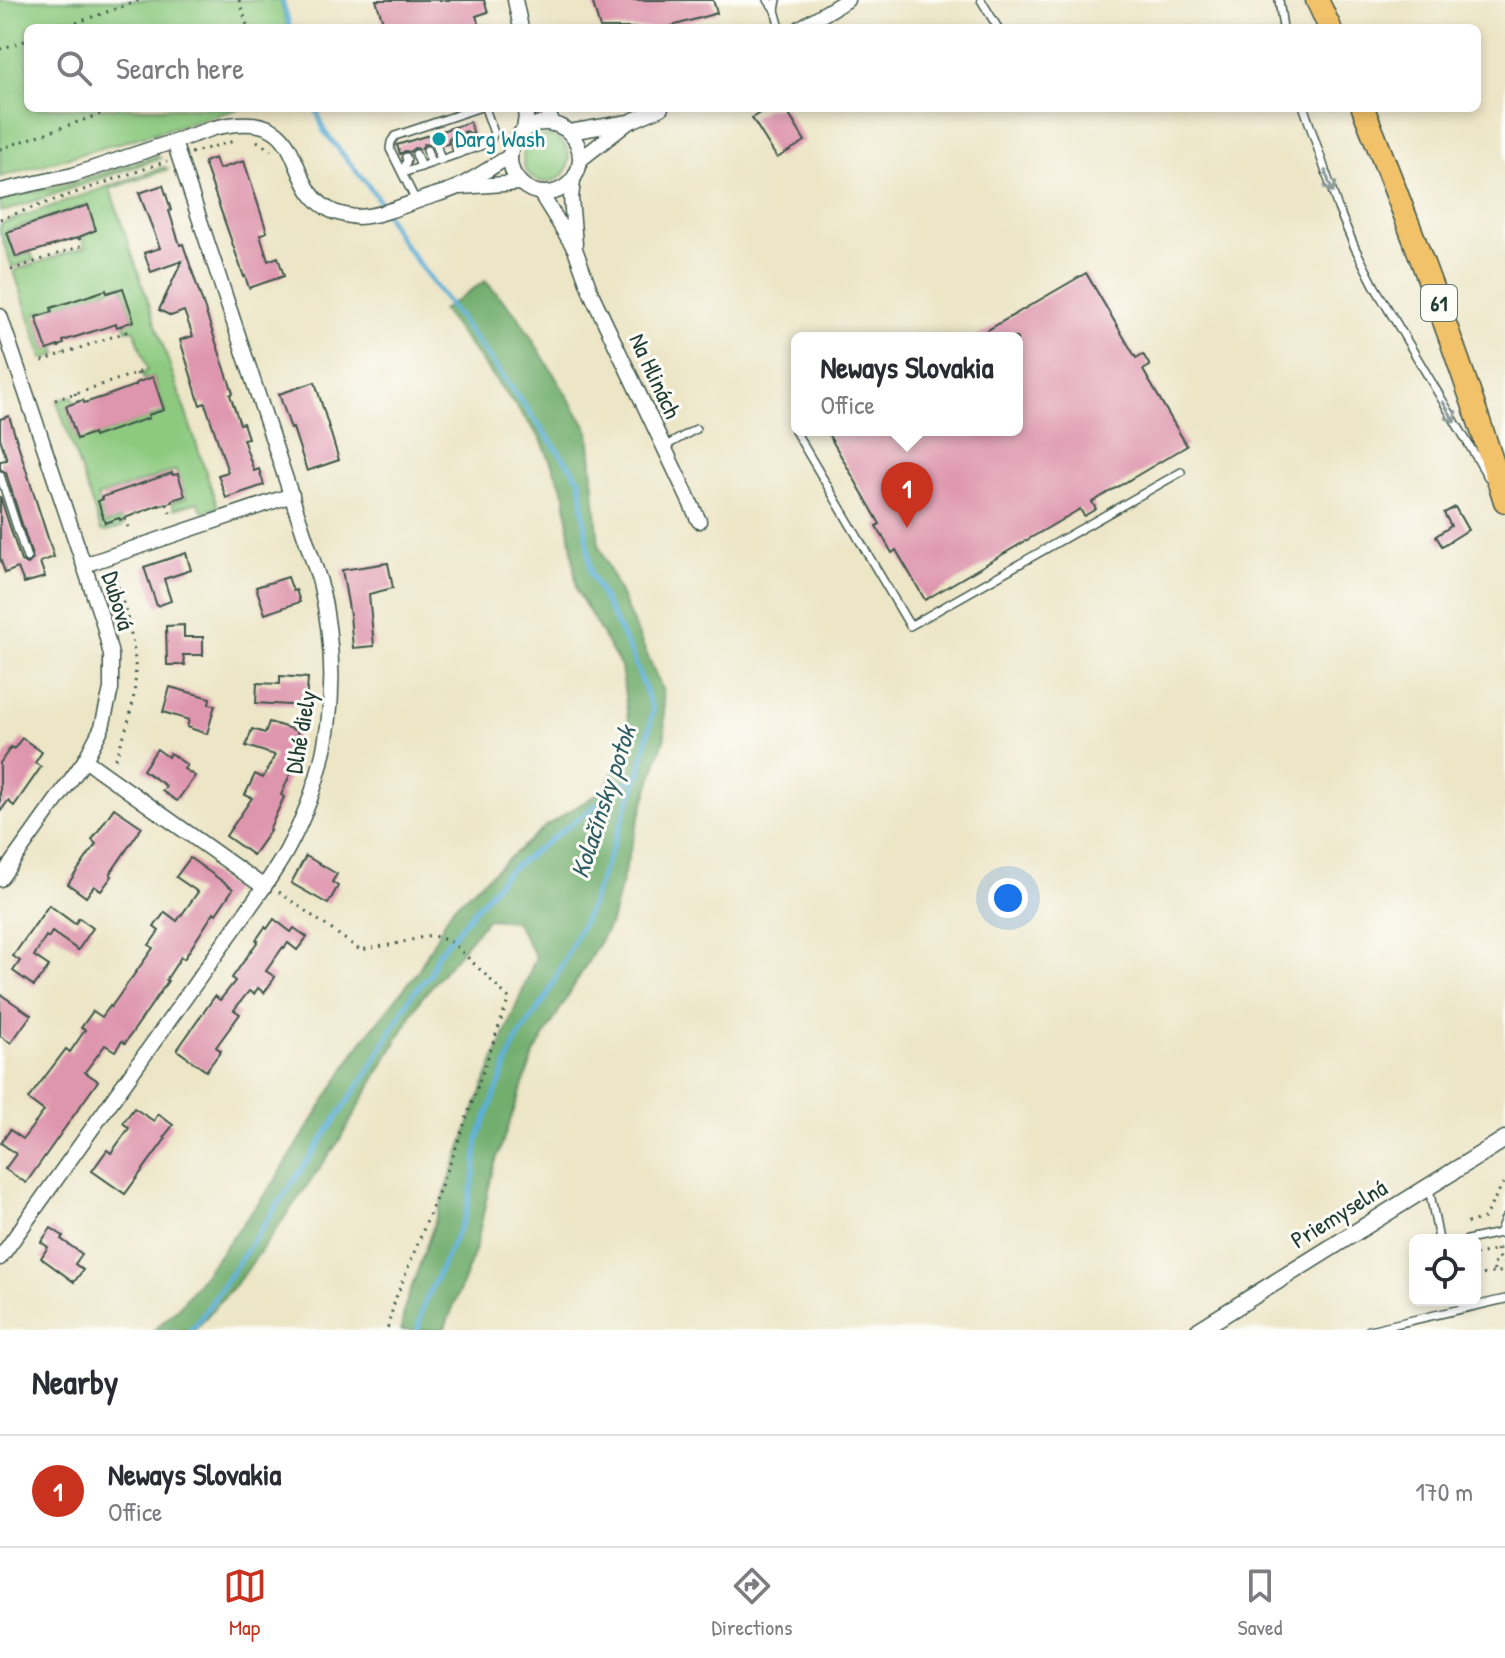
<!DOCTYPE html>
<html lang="en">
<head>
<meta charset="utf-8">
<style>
	:root { --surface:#fff; --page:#f7f7f7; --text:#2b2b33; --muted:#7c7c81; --line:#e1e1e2; --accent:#c8321e }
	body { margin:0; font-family:"Patrick Hand",sans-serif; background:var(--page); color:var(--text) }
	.controls { position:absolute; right:24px; bottom:24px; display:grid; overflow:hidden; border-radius:12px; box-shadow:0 4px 12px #0003 }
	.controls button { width:72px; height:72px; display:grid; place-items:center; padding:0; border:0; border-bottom:2px solid var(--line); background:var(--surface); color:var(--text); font:40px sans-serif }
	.you { position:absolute; left:1008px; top:898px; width:28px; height:28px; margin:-20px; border:6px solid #fff; border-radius:50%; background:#1a73e8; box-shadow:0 0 0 12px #1a73e833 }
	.badge { display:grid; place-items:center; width:52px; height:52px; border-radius:50%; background:var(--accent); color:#fff; font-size:26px; font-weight:700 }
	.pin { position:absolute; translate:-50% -66px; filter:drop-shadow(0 2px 4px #0008) }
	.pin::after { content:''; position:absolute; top:42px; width:28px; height:24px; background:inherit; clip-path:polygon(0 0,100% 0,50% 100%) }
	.popup { position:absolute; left:791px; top:332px; width:232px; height:104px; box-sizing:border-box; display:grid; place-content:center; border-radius:12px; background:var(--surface); filter:drop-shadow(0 2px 6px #0005); font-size:26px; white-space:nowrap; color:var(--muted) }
	.popup b { font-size:30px; color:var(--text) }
	.popup::after { content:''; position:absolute; left:50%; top:100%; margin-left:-16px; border:16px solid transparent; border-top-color:var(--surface) }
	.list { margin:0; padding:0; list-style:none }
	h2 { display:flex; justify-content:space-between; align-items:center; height:104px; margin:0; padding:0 32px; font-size:34px }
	h2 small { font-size:26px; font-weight:400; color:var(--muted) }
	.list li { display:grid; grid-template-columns:52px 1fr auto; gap:24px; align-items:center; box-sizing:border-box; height:112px; padding:0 32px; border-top:2px solid var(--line) }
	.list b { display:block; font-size:30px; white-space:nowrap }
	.list p { margin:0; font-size:26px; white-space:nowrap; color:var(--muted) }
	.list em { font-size:26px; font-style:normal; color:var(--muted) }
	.icon { flex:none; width:44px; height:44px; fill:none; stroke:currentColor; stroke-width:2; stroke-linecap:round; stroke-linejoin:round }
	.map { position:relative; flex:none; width:1505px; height:1330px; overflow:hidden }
	.search { position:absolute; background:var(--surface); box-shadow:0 4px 12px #0003; left:24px; right:24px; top:24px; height:88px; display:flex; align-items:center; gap:20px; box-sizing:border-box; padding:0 28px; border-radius:12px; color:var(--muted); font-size:30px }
	.sheet { height:216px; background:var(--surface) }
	nav { display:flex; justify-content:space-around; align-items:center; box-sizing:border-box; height:112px; border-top:2px solid var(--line); background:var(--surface); font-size:22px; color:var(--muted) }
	nav a { display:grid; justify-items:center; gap:4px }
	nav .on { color:var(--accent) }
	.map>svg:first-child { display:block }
	.green { fill:#8dca80; stroke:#56845a; stroke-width:2 }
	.forest { fill:#72ae6e; stroke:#487651; stroke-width:2 }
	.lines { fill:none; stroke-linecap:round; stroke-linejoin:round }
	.stream { stroke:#5cafd7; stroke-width:5 }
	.building { fill:#de95ae }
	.service-casing { stroke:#3e564a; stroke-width:10 }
	.minor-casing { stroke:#3e564a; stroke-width:17 }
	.tertiary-casing { stroke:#3e564a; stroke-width:19 }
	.primary-casing { stroke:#3e564a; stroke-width:25 }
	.path { stroke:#3e564a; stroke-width:3; stroke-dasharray:2 6; stroke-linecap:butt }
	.service { stroke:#fff; stroke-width:7 }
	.minor { stroke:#fff; stroke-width:14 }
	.tertiary { stroke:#fff; stroke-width:16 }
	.primary { stroke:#f2c26a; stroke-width:22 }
	.oneway { stroke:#8f9e9a }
	.culture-dot { fill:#0f9aa8; stroke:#fdfcf7; stroke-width:3 }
	.labels { text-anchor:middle; stroke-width:6; stroke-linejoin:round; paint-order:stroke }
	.shield { fill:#fdfcf7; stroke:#62766e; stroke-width:2 }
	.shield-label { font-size:22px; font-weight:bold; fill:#1f3d34 }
	.culture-label { font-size:24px; fill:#0d838f; stroke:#fdfcf7; text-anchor:start }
	.street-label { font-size:24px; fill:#1f3d34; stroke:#fdfcf7 }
	.water-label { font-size:26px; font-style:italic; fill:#315f65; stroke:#fdfcf7 }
</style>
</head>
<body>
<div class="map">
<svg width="1505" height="1330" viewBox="0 0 1505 1330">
	<rect width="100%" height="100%" fill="#fdfcf7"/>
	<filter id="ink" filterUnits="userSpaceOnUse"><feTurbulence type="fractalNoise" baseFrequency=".0125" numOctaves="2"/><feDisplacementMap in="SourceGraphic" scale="16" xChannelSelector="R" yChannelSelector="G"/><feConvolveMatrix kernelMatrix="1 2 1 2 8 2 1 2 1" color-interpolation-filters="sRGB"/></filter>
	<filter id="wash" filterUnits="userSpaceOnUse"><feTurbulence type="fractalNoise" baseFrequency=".006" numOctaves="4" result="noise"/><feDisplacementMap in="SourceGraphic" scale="32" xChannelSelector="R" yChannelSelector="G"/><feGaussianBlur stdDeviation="1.8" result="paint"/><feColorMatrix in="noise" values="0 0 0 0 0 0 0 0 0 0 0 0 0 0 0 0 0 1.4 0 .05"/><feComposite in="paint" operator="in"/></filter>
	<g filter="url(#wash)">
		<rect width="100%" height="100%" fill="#ece5c6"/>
		<g class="green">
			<path d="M 0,0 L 280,0 L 288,28 L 28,28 L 28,108 L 242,108 L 0,177 Z"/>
			<circle cx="546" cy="159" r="23"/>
			<path d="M 156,156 L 160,158 L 5,211 L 0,211 L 0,199 L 69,184 Z"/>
			<path d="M 164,167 L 168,169 L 110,189 L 218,508 L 203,512 L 198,502 L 174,509 L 172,502 L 186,498 L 176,470 L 97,497 L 106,524 L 121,519 L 124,525 L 122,527 L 105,532 L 101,530 L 57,401 L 72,396 L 75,403 L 66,407 L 78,442 L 165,412 L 153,377 L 144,380 L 142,374 L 148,370 L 134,329 L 126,330 L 124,324 L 134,320 L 122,285 L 35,314 L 47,350 L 55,347 L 57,354 L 43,359 L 14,271 L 85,247 L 81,236 L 96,230 L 88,205 L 7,231 L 16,257 L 31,253 L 34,260 L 12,267 L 0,232 L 0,226 L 3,223 Z"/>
		</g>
		<path class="forest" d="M 485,281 L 518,316 L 589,431 L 599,546 L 663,691 L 665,736 L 636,828 L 611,922 L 534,1054 L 493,1169 L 475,1251 L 444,1330 L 401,1330 L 405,1306 L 477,1103 L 536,957 L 515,921 L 487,919 L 420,1000 L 339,1141 L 245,1273 L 195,1330 L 154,1330 L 180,1306 L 275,1181 L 360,1044 L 418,971 L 452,908 L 546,826 L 605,789 L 630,732 L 621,667 L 577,591 L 565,495 L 541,439 L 442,310 Z"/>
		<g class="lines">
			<g class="stream">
				<path d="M 282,0 L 290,28"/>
				<path d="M 316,108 L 324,131 L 375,194 L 398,236 L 580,480 L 591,574 L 631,653 L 653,710 L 640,772 L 589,910 L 546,998 L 516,1041 L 478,1139 L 475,1171 L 466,1214 L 422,1309 L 418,1330"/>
				<path d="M 190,1330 L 196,1325 L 370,1069 L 412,994 L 430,975 L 436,956 L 507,872 L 638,774"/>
			</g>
		</g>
		<g id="blocks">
			<g class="building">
				<path d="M 376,0 L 484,0 L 488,12 L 476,16 L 480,28 L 385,28 Z"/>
				<path d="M 592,0 L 713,0 L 717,13 L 665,28 L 600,28 Z"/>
				<path d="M 767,108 L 785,108 L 805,141 L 777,158 L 752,118 Z"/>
				<path d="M 470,122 L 474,135 L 466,131 L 462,133 L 461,139 L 453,136 L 449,138 L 448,144 L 443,145 L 441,142 L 436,141 L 431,145 L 424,144 L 421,149 L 414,148 L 410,152 L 405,151 L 400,154 L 397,145 Z"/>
				<path d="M 215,158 L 219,169 L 244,161 L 267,232 L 260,235 L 268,261 L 278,257 L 284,276 L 249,288 L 245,276 L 244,277 L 204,162 Z"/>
				<path d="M 163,185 L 171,210 L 169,211 L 180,245 L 183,244 L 233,393 L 230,395 L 240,424 L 243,423 L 248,438 L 243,439 L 254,471 L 259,469 L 264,485 L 226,498 L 218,475 L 228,472 L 205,403 L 200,405 L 180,340 L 193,336 L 184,311 L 171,316 L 159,310 L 182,261 L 151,272 L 144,253 L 160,248 L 139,193 Z"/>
				<path d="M 88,205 L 96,230 L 77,238 L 16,257 L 7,232 Z"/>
				<path d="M 1086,273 L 1136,358 L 1143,354 L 1150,366 L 1143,370 L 1187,446 L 1092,502 L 1096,509 L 1084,516 L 1080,509 L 925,600 L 896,550 L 892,553 L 884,539 L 876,526 L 880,524 L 826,430 L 1017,430 L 1017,338 L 974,338 Z"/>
				<path d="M 123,288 L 134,321 L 117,327 L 116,324 L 63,341 L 64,344 L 47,350 L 36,317 L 52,312 L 51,308 L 106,290 L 107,293 Z"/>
				<path d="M 153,377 L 164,410 L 148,415 L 149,418 L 131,424 L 94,437 L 93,433 L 77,439 L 66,406 L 83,400 L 84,403 L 106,396 L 136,385 L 136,383 Z"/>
				<path d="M 315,382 L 339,460 L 307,471 L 293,428 L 291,429 L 279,394 Z"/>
				<path d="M 9,416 L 54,557 L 40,562 L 45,577 L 24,583 L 18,568 L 5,573 L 0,558 L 0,496 L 21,561 L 28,564 L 33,559 L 6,473 L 0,469 L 0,461 L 7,460 L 0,438 L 0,419 Z"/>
				<path d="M 172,473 L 173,475 L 178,474 L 185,496 L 172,500 L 172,502 L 159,506 L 159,505 L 120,520 L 119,518 L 105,523 L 98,501 L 103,499 L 102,497 Z"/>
				<path d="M 1455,507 L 1468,530 L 1442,546 L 1436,536 L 1451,526 L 1444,513 Z"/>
				<path d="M 186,553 L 191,570 L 164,579 L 171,601 L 157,606 L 144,567 Z"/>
				<path d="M 388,563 L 393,588 L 369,594 L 374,646 L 353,648 L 350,615 L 342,570 Z"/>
				<path d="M 288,577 L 293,591 L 296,590 L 300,602 L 265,614 L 256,587 Z"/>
				<path d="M 184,625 L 184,637 L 203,637 L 203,655 L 183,655 L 185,665 L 167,665 L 166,626 Z"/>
				<path d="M 280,676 L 308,678 L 306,706 L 256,703 L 257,683 L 280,684 Z"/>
				<path d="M 170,687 L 210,698 L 209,704 L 215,705 L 207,734 L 187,727 L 189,720 L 163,712 Z"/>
				<path d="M 269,722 L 298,731 L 295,741 L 301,743 L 293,768 L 281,795 L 284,797 L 269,830 L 270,831 L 253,855 L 226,836 L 252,798 L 245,795 L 255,774 L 263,778 L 275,755 L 246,746 L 252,729 L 265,733 Z"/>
				<path d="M 22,738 L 42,752 L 35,763 L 41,767 L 14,806 L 8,801 L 0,812 L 0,763 L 11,747 L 14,749 Z"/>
				<path d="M 157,749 L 168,757 L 170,753 L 187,765 L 184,769 L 195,776 L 177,801 L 162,791 L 166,786 L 143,770 Z"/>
				<path d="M 114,808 L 142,827 L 110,874 L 112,876 L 101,891 L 94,886 L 86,897 L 68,884 L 96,844 L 92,840 Z"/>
				<path d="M 306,856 L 337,874 L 332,882 L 338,886 L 328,904 L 291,883 Z"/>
				<path d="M 190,858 L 233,889 L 216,914 L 214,912 L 184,959 L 181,957 L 166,980 L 168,981 L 125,1043 L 122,1041 L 115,1051 L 105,1045 L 85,1072 L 98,1081 L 26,1183 L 5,1169 L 16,1154 L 1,1143 L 10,1130 L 23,1139 L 44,1111 L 28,1099 L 66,1049 L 70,1052 L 85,1030 L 81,1028 L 93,1011 L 102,1017 L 110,1006 L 111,1007 L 153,948 L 149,945 L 159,931 L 154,927 L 165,912 L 177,921 L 198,892 L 176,877 Z"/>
				<path d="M 49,905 L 75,924 L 79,918 L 93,928 L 78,950 L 52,932 L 48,938 L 46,936 L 34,956 L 49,966 L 34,986 L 13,971 L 20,961 L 13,956 Z"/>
				<path d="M 274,919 L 291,932 L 294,928 L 307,937 L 297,950 L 288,943 L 284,948 L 283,947 L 266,971 L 275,977 L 264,993 L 258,988 L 254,994 L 249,991 L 234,1010 L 240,1014 L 216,1047 L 221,1051 L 206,1071 L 177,1050 L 215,996 L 220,1000 L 235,981 L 232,978 L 258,941 L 256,940 L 265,927 L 267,929 Z"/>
				<path d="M 0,994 L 31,1015 L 11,1043 L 0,1036 Z"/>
				<path d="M 134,1108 L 154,1121 L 158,1114 L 173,1125 L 164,1137 L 166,1138 L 125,1194 L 92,1171 L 107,1150 L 111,1153 L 129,1128 L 123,1123 Z"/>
				<path d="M 51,1228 L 63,1236 L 61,1239 L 82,1254 L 75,1264 L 83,1270 L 74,1282 L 41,1258 L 48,1247 L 41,1242 Z"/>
			</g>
		</g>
	</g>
	<g filter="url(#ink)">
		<use href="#blocks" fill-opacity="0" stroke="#3e564a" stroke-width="2"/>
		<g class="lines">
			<g class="service-casing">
				<g id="service">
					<path d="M 768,0 L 775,10"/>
					<path d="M 777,0 L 775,10 L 780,28"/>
					<path d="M 981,0 L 998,28"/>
					<path d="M 1279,0 L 1283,28"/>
					<path d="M 1304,108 L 1338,208 L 1355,248 L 1375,287 L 1488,477"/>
					<path d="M 467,137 L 471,149"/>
					<path d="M 454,142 L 458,154"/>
					<path d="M 437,147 L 441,160"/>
					<path d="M 427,150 L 431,163"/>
					<path d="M 416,154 L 421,167"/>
					<path d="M 403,173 L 489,143 L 494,133 L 485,108"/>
					<path d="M 403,173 L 407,160 L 406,157"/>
					<path d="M 416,201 L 390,149 L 391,142 L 395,136 L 478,108"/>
					<path d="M 795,431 L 910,626 L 1181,472"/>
					<path d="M 664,447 L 696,429"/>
					<path d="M 0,475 L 27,558"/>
					<path d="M 1429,1188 L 1439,1240"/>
					<path d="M 1499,1233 L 1505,1218"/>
					<path d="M 1467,1240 L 1505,1232"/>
					<path d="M 1369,1330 L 1505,1299"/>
				</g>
			</g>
			<g class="minor-casing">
				<g id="minor">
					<path d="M 515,0 L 521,28"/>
					<path d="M 800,28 L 847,0"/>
					<path d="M 546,108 L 553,124"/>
					<circle cx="545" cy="158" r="35"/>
					<path d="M 524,130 L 527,108"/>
					<path d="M 569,132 L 629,122 L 661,108"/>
					<path d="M 581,159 L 626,124"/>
					<path d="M 573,181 L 571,198 L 575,244"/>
					<path d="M 461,187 L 520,183"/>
					<path d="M 0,191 L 73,175 L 214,128 C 315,104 278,187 334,212 C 341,214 351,217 358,217 C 380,216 402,206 423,199 C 434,195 447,192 458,187 C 476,178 493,166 510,156"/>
					<path d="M 541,194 L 575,249 L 591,293 L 699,521"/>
					<path d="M 0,316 L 103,622 L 111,655 L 111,689 L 102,727 L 85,760 L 0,879"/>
					<path d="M 84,565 L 292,495"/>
					<path d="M 85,760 L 264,887"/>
					<path d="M 0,1258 L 264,887 C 272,874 280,863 287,850 C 333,765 342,676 320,582 L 174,142"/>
				</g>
			</g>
			<g class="tertiary-casing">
				<path id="tertiary" d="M 1199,1330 L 1505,1139"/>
			</g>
			<g class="primary-casing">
				<g id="primary">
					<path d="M 1317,0 L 1330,28"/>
					<path d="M 1363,108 C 1415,238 1463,368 1505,501"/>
				</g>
			</g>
			<g class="path">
				<path d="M 239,0 L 248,28"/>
				<path d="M 61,28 L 141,0"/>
				<path d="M 0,49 L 28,40"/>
				<path d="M 257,141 L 271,150"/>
				<path d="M 0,149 L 118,108"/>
				<path d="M 191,153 L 234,141"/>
				<path d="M 0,219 L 167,161"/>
				<path d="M 11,270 L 81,246 L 79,237"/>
				<path d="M 121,325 L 124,333"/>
				<path d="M 59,346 L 63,354"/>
				<path d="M 42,361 L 132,330"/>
				<path d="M 137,373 L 140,381"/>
				<path d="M 75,393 L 78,402"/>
				<path d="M 55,400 L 146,370"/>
				<path d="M 167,504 L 170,513"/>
				<path d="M 125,518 L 128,527"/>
				<path d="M 113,571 C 138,649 147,683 114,761"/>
				<path d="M 279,892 L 360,950 L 395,944 L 431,935 L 449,941 L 456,946 L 509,998 L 453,1156 L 395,1300 L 387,1330"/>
				<path d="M 1467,1223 L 1484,1218 L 1505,1180"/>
				<path d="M 1496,1249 L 1499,1259 L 1505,1263"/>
				<path d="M 1475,1255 L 1505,1247"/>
				<path d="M 1494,1271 L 1492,1265 L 1497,1262"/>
				<path d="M 1475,1276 L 1505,1271"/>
			</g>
			<use href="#service" class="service"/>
			<use href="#minor" class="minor"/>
			<use href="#tertiary" class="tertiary"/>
			<use href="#primary" class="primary"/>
		</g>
		<defs><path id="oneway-shaft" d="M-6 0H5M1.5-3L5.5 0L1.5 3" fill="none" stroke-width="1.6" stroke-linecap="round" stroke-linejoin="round" transform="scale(2)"/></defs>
		<g class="oneway">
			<use href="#oneway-shaft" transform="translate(1329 182) rotate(71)"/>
			<use href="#oneway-shaft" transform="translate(1449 412) rotate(59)"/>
		</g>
	</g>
	<circle class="culture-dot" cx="439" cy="139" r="8"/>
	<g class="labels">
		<rect class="shield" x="1421" y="285" width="36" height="36" rx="6"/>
		<g class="shield-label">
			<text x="1439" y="311">61</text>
		</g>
		<g class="culture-label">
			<text x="455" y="147">Darg Wash</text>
		</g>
		<g class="street-label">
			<text transform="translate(655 376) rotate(65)" y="8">Na Hlinách</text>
			<text transform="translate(118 601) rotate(73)" y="8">Dubová</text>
			<text transform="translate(301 732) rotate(-80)" y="8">Dlhé diely</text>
			<text transform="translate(1339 1214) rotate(-32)" y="8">Priemyselná</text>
		</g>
		<g class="water-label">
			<text transform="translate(603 802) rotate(-72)" y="9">Kolačínsky potok</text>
		</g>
	</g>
</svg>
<div class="controls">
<button><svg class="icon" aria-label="locate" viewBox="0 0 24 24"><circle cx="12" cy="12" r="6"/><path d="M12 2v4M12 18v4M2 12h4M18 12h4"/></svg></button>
</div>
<div class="you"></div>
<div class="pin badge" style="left:907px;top:528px">1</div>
<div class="popup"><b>Neways Slovakia</b>Office</div>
<div class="search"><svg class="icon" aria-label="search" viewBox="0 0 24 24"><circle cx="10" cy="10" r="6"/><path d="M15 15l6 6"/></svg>Search here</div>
</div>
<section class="sheet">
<h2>Nearby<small></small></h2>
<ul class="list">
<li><span class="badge">1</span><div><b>Neways Slovakia</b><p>Office</p></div><em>170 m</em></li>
</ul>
</section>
<nav>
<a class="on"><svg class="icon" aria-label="map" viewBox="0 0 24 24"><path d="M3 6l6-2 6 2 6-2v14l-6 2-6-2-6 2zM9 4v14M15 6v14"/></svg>Map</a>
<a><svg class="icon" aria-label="directions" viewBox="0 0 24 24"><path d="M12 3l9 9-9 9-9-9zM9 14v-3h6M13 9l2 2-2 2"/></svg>Directions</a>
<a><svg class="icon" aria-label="saved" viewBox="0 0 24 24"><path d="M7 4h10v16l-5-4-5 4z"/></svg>Saved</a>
</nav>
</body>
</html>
